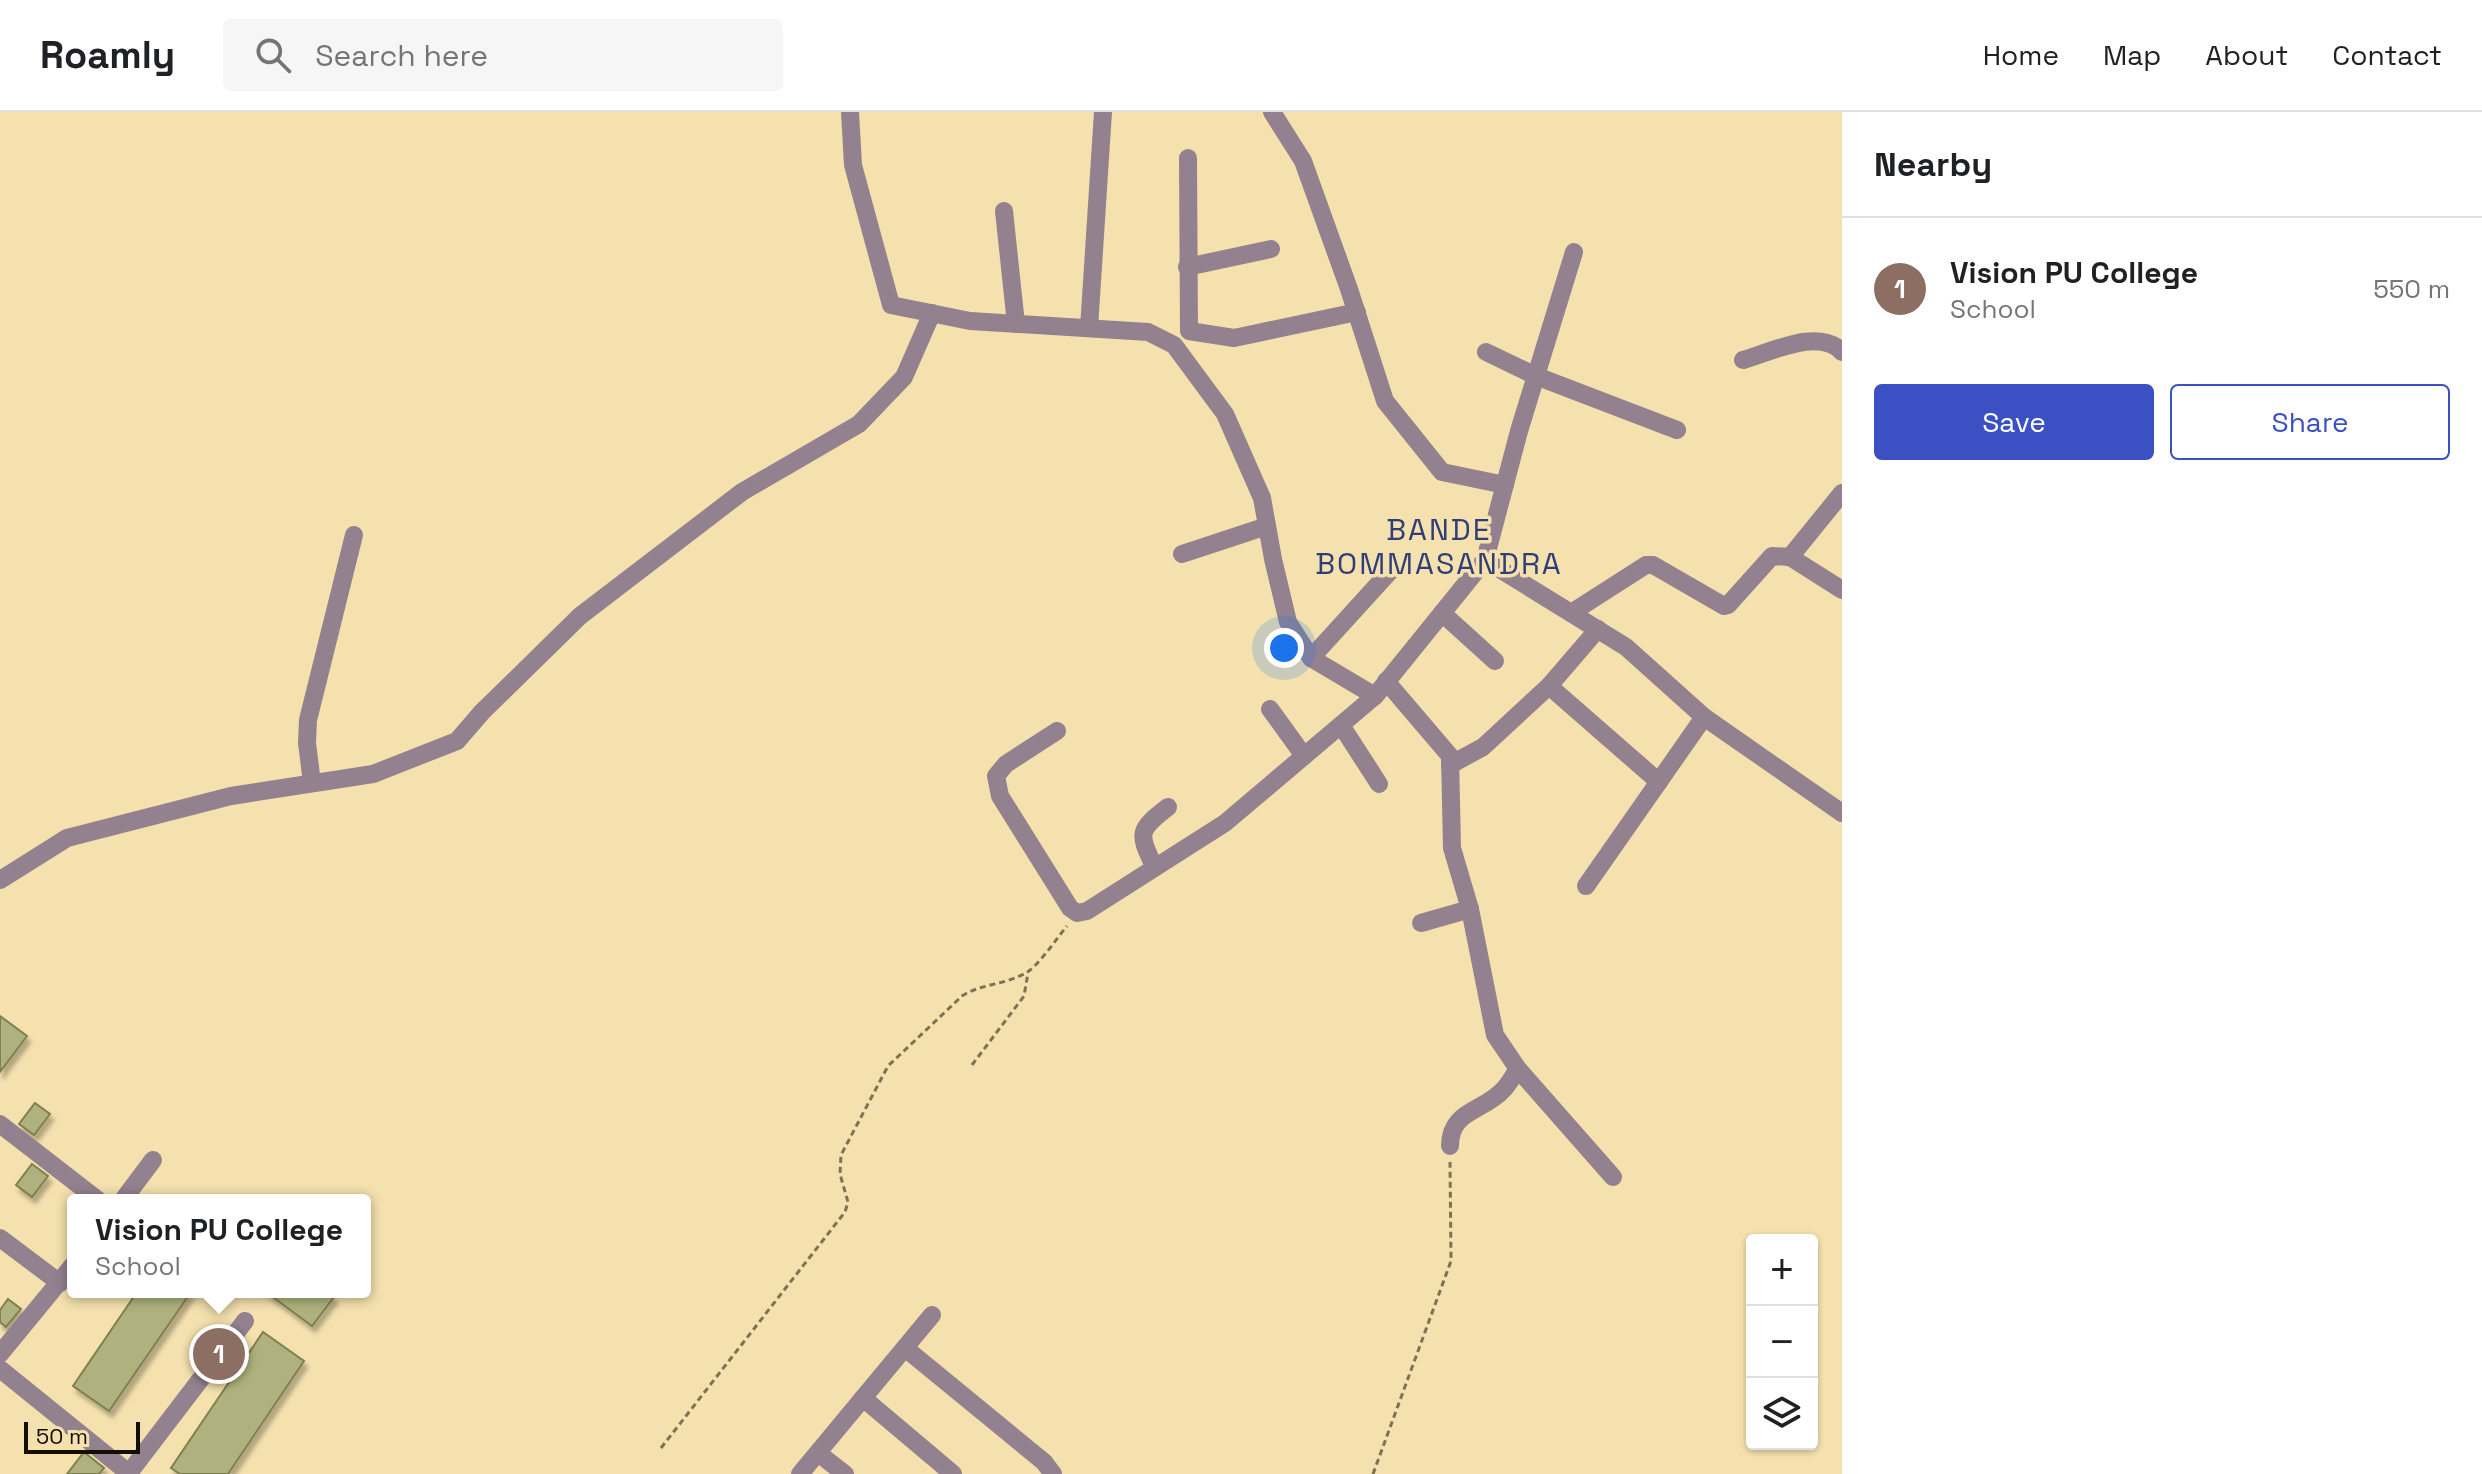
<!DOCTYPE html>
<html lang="en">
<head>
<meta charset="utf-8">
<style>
	:root { --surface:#fff; --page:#f6f6f6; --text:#202124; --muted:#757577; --line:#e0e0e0; --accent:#3b50c3 }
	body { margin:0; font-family:"Space Grotesk",sans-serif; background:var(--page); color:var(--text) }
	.controls { position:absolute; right:24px; bottom:24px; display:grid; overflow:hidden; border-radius:8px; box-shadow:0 2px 6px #0004 }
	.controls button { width:72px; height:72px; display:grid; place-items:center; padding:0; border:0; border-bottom:2px solid var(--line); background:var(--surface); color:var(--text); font:40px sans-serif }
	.scale { position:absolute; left:24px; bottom:20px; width:116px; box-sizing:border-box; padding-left:8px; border:4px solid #140e00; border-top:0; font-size:22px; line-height:28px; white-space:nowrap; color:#140e00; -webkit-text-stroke:6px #f4e1ae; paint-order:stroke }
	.you { position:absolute; left:1284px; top:536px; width:28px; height:28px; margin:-20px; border:6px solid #fff; border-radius:50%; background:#1a73e8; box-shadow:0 0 0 12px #1a73e833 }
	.badge { display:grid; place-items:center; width:52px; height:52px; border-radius:50%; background:var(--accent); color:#fff; font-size:26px; font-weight:700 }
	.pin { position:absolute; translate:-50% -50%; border:4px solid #fff; box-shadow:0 2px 8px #0006 }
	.popup { position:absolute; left:67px; top:1082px; width:304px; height:104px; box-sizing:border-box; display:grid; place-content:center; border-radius:8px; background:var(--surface); filter:drop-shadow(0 2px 6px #0005); font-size:26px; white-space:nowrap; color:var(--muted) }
	.popup b { font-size:30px; color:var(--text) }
	.popup::after { content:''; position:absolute; left:50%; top:100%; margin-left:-16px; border:16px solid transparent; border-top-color:var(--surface) }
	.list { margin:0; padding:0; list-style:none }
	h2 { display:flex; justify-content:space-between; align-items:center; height:104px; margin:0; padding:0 32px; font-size:34px }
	h2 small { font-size:26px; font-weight:400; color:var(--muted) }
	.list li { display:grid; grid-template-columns:52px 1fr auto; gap:24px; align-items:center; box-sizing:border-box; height:144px; padding:0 32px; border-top:2px solid var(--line) }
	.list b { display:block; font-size:30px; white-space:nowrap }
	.list p { margin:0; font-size:26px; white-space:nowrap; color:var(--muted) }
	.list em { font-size:26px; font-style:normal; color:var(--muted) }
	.actions { display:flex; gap:16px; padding:24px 32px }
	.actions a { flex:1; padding:18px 0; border:2px solid var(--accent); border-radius:8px; text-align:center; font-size:28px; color:var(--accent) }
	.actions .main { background:var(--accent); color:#fff }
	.icon { flex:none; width:44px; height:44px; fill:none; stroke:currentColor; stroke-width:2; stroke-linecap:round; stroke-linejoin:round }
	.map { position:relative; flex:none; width:1842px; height:1362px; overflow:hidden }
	header { display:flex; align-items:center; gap:48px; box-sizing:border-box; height:112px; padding:0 40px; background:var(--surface); border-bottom:2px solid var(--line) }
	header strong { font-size:38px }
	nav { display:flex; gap:44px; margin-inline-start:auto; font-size:28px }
	.search { width:560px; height:72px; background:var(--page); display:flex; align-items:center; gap:20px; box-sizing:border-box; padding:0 28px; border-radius:8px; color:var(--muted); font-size:30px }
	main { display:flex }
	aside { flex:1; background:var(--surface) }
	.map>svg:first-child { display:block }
	.building { fill:#afb27e; stroke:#7e804f; stroke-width:2; filter:url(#shadow) }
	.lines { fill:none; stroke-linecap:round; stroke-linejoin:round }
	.path { stroke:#7f7253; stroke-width:3; stroke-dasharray:6 4; stroke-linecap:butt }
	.minor { stroke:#938190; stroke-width:18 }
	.labels { text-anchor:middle; stroke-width:7; stroke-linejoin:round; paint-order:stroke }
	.quarter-label { font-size:30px; letter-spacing:2px; fill:#303e78; stroke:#f4e1ae }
</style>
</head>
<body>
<header>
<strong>Roamly</strong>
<div class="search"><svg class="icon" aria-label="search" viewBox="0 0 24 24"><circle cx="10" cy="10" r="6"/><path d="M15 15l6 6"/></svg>Search here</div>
<nav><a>Home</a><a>Map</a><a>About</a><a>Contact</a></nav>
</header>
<main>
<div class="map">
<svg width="1842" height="1362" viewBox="0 0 1842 1362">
	<defs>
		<filter id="shadow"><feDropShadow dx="3.5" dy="6" stdDeviation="2" flood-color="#0004"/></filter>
	</defs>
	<rect width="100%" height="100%" fill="#f4e1ae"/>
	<g class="building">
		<path d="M 0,904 L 27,924 L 0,960 Z"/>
		<path d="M 35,991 L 50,1002 L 34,1023 L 19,1012 Z"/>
		<path d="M 32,1052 L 48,1064 L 32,1085 L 16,1073 Z"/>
		<path d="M 137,1180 L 191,1180 L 109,1299 L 73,1274 Z"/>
		<path d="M 266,1180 L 327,1180 L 334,1185 L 312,1214 Z"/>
		<path d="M 8,1187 L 21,1197 L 6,1215 L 0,1210 L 0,1198 Z"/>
		<path d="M 263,1220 L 304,1249 L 228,1362 L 180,1362 L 171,1356 Z"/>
		<path d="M 84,1340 L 104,1356 L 99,1362 L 67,1362 Z"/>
	</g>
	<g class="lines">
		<g class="path">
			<path d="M 972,953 L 1024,884 L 1028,861"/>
			<path d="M 661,1336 L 845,1100 L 848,1090 L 840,1062 L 841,1043 L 888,954 L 962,884 C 981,872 1003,873 1024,862 C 1038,855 1056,827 1067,814"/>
			<path d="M 1373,1362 L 1451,1149 L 1450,1050"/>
		</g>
		<g class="minor">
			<path d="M 850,0 L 853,53 L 891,193 L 970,209 L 1148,220 L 1174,233 L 1225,302 L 1262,386 L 1273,447 L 1288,510 L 1311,546 L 1375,584 L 1485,448 L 1626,535 L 1704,605 L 1842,701"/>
			<path d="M 1272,0 L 1303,49 L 1349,177 L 1385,289 L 1442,360 L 1505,373"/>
			<path d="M 1188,46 L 1189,219 L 1234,226 L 1357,200"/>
			<path d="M 1004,99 L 1016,212"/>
			<path d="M 1187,155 L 1271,137"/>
			<path d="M 1089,216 L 1103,0"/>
			<path d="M 1486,240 L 1536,264 L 1677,318"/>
			<path d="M 1743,248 C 1771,240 1820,215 1842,240"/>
			<path d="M 1182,442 L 1267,414"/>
			<path d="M 1790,445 L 1842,381"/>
			<path d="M 1485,448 L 1519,319 L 1574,140"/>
			<path d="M 1442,501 L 1495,549"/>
			<path d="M 1571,501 L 1646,453 L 1653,453 L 1724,494 L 1728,493 L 1772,444 L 1790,445 L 1842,478"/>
			<path d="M 1311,546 L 1393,456"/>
			<path d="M 1386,569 L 1450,644 L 1452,736 L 1470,797 L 1495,923 L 1518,957 L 1613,1065"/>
			<path d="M 1549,574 L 1659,670"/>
			<path d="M 1270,597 L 1304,644"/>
			<path d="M 1341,613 L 1379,672"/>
			<path d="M 1057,619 L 1006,652 L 996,664 L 1000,684 L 1070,796 L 1077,801 L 1087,799 L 1225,711 L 1375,584"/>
			<path d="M 1450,653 L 1483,635 L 1549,574 L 1598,517"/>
			<path d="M 312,671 L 307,631 L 308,608 L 354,423"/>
			<path d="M 1154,754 C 1138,721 1138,718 1168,695"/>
			<path d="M 0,768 L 67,726 L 231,684 L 373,662 L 457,629 L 482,600 L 580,504 L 742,380 L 859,312 L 904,265 L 932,201"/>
			<path d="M 1586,774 L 1704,605"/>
			<path d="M 1421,811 L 1470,797"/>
			<path d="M 0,1012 L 98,1088"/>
			<path d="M 1450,1034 C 1450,998 1483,1000 1503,978 C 1509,972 1513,964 1518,957"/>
			<path d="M 123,1088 L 153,1048"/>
			<path d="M 0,1126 L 60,1171"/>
			<path d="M 905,1236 L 1044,1350 L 1053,1362"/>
			<path d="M 0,1242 L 73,1153"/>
			<path d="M 0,1257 L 130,1362"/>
			<path d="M 863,1286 L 953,1362"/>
			<path d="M 818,1341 L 845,1362"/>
			<path d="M 129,1361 L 245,1209"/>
			<path d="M 800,1362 L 932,1203"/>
		</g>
	</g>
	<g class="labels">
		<g class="quarter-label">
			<text x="1439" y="428">BANDE<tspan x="1439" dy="34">BOMMASANDRA</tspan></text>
		</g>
	</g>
</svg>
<div class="controls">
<button>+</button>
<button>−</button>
<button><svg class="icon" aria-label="layers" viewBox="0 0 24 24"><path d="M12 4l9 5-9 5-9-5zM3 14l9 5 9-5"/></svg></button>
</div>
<div class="scale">50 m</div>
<div class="you"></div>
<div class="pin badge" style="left:219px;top:1242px;background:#8d6e63">1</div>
<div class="popup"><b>Vision PU College</b>School</div>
</div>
<aside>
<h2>Nearby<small></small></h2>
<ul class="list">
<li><span class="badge" style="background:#8d6e63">1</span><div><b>Vision PU College</b><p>School</p></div><em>550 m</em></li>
</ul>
<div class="actions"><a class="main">Save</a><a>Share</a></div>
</aside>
</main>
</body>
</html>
